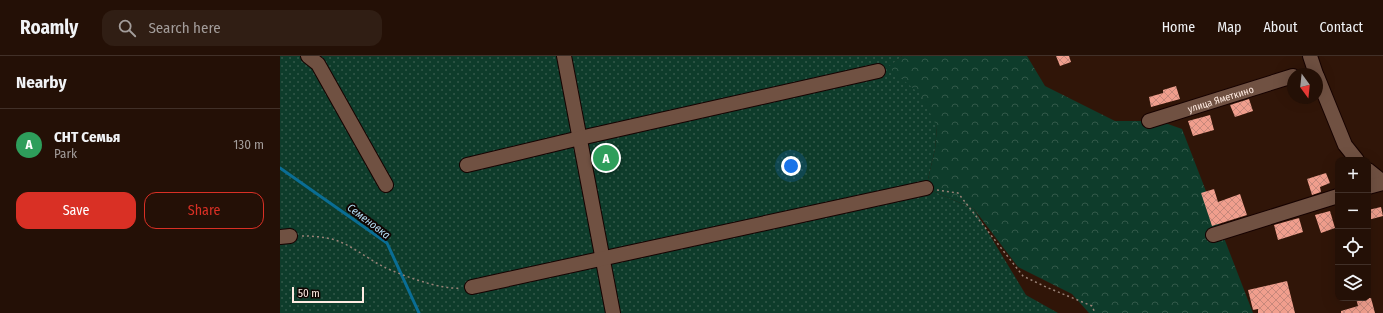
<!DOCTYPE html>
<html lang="en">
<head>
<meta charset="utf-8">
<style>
	:root { --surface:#241006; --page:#301e14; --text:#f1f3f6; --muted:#a39d9b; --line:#413028; --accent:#d93025 }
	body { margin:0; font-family:"Fira Sans Condensed",sans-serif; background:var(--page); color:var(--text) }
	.controls { position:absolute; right:12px; bottom:12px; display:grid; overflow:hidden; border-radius:8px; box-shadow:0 4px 16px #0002 }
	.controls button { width:36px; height:36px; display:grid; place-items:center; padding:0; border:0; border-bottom:1px solid var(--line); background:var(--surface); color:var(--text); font:20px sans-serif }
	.compass { position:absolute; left:1007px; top:12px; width:36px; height:36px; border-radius:50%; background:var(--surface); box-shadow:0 4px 16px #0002; rotate:165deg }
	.scale { position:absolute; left:12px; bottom:10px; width:72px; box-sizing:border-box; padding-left:4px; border:2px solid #ffebe2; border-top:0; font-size:11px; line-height:14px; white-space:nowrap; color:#ffebe2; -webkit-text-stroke:3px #0f0502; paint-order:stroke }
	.you { position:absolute; left:511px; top:110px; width:14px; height:14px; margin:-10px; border:3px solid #fff; border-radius:50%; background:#1a73e8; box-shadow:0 0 0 6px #1a73e833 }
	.badge { display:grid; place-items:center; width:26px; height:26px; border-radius:50%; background:var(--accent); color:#fff; font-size:13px; font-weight:700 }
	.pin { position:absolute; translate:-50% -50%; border:2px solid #fff; box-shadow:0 1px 4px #0006 }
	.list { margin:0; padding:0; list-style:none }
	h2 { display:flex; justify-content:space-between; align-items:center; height:52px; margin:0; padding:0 16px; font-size:17px }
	h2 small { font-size:13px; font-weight:400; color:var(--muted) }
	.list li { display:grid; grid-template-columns:26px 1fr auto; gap:12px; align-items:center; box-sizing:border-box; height:72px; padding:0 16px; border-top:1px solid var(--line) }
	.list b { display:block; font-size:15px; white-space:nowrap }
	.list p { margin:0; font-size:13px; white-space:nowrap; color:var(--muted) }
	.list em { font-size:13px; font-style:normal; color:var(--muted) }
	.actions { display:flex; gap:8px; padding:12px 16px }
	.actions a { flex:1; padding:9px 0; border:1px solid var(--accent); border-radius:12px; text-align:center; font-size:14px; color:var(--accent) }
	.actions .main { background:var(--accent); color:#fff }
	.icon { flex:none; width:22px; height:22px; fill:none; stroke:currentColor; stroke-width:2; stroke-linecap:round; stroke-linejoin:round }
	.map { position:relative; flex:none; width:1103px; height:257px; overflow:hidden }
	header { display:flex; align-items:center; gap:24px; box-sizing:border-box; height:56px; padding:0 20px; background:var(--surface); border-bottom:1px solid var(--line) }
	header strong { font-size:19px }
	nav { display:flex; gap:22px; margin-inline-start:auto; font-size:14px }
	.search { width:280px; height:36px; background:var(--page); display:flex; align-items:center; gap:10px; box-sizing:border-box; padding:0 14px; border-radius:12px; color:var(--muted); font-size:15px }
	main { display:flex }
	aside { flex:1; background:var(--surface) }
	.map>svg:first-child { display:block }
	.forest { fill:url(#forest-crowns) }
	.garden { fill:url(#garden-dots) }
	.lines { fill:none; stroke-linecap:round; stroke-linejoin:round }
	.stream { stroke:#0a6d94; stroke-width:3 }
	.building { fill:url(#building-cross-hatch) }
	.minor-casing { stroke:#160200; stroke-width:16 }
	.path { stroke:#998277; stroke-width:1.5; stroke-dasharray:2 3; stroke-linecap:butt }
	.minor { stroke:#705142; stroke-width:14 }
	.labels { text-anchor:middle; stroke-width:4; stroke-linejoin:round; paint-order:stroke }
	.street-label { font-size:10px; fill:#ffebe2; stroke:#0f0502 }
	.water-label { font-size:11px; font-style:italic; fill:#b2daf1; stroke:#0f0502 }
</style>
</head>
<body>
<header>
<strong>Roamly</strong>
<div class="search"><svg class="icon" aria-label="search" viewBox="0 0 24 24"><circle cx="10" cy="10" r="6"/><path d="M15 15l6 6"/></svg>Search here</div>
<nav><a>Home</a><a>Map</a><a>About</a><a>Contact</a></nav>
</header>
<main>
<aside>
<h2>Nearby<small></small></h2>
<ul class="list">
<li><span class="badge" style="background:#2e9e5b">A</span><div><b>СНТ Семья</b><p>Park</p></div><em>130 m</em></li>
</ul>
<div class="actions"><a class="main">Save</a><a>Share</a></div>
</aside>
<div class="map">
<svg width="1103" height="257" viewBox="0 0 1103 257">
	<defs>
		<pattern id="forest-crowns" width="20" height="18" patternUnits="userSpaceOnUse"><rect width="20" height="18" fill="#0e3c2b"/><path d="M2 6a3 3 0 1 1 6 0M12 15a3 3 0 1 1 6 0" fill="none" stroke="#325849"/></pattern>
		<pattern id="garden-dots" width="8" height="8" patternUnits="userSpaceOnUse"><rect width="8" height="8" fill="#0e3c2b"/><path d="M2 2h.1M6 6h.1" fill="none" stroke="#325849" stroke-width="1.8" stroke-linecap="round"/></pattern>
		<pattern id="building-cross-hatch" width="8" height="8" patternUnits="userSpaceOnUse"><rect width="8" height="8" fill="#f09e8d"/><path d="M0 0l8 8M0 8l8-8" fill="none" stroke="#c7887b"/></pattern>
	</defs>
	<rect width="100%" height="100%" fill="#301508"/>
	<path class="forest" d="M 622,0 L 747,0 L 765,30 L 835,65 L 869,65 L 888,68 L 902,73 L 973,257 L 809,257 L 792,238 L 738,211 L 694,153 L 646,132 L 655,93 L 657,71 L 607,11 Z"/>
	<path class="garden" d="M 0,0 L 622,0 L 608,11 L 641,39 L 657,71 L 655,93 L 646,132 L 694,153 L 746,239 L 778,257 L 0,257 Z"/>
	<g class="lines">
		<path class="stream" d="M 0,112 L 107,187 L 139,257"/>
	</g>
	<g class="building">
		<path d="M 776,0 L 789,0 L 791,6 L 780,10 Z"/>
		<path d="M 896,30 L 900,43 L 871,51 L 869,41 L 883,37 L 883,34 Z"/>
		<path d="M 969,43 L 973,55 L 955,61 L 950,49 Z"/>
		<path d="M 930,59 L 934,74 L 913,80 L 908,65 Z"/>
		<path d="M 1046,117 L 1050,127 L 1040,131 L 1041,136 L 1032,139 L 1027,123 Z"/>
		<path d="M 934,133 L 938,146 L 960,138 L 967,159 L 932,170 L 921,137 Z"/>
		<path d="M 1101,151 L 1103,160 L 1088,164 L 1088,154 Z"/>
		<path d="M 1050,155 L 1055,172 L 1041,177 L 1035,159 Z"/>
		<path d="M 1019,162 L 1023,176 L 998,184 L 994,169 Z"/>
		<path d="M 1007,225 L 1015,257 L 978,257 L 978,253 L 973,254 L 968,234 Z"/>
		<path d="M 1076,242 L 1091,242 L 1095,257 L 1061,257 L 1061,255 L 1078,250 Z"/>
	</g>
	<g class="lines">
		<g class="minor-casing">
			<g id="minor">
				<path d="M 28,0 L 38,8 L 106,129"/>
				<path d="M 284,0 L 333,257"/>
				<path d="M 1030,0 L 1036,18"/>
				<path d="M 1037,20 L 1065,89 L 1077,104"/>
				<path id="s1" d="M 869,65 L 1013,20"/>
				<path d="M 187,109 L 300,82 L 598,15"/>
				<path d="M 1088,114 L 1103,126"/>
				<path d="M 1088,131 L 1103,127"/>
				<path d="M 933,179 L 1058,140"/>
				<path d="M 0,181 L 10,180"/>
				<path d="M 192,231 L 646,132"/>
			</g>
		</g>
		<g class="path">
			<path d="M 657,134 L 678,137 L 743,220 L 766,231 L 812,250 L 815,257"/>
			<path d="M 22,180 C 34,180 47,181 58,185 C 74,191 88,203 104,211 C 121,219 161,234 180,232"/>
		</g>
		<use href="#minor" class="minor"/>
	</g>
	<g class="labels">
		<g class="street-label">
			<text dy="4" stroke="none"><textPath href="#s1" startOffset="75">улица Яметкино</textPath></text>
		</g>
		<g class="water-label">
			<text transform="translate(89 165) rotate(37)" y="4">Семеновка</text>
		</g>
	</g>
</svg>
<div class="controls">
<button>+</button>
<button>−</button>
<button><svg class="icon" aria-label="locate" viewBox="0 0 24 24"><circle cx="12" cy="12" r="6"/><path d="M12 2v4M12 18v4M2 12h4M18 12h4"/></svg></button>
<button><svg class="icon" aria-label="layers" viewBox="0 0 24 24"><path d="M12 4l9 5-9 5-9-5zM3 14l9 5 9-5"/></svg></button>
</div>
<svg class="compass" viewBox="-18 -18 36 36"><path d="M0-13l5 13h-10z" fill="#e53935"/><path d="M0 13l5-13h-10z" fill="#a39d9b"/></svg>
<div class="scale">50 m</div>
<div class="you"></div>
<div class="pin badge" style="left:326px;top:102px;background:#2e9e5b">A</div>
</div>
</main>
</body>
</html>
